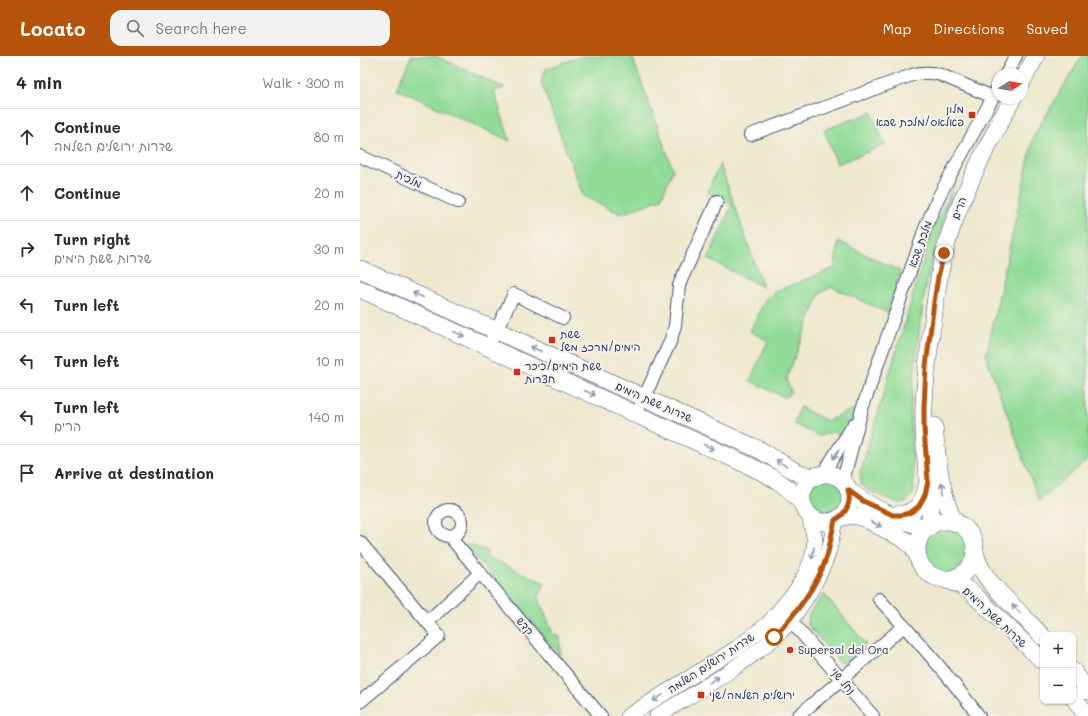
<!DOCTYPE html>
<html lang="en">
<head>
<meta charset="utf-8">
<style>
	:root { --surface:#fff; --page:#f2f2f3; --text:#2b2b33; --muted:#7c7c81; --line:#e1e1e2; --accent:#b45309 }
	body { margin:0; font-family:Mali,"Playpen Sans Hebrew",sans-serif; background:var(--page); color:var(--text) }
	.controls { position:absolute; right:12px; bottom:12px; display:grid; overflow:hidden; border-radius:8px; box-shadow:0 1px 3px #0004 }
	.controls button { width:36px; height:36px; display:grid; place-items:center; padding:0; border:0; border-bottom:1px solid var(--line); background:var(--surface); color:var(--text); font:20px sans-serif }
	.compass { position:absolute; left:632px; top:12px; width:36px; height:36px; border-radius:50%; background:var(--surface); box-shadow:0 1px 3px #0004; rotate:79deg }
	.stop { position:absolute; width:12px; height:12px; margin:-9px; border:3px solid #b45309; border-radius:50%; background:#fff }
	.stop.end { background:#b45309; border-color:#fff; box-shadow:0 1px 4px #0008 }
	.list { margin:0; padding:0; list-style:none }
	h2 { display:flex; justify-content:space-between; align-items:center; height:52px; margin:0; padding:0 16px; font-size:17px }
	h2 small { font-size:13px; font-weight:400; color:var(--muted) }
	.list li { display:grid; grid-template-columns:26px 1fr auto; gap:12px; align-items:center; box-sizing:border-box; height:56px; padding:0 16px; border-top:1px solid var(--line) }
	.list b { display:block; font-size:15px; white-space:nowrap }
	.list p { margin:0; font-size:13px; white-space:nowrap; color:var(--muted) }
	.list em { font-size:13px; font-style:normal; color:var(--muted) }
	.icon { flex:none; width:22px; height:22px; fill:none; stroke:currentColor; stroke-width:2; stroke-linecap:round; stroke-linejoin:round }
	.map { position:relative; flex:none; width:728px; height:660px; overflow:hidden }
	header { display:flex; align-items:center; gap:24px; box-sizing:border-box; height:56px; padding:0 20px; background:var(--accent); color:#fff }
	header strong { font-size:19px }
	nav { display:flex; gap:22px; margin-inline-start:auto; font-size:14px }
	.search { width:280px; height:36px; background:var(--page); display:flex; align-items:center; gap:10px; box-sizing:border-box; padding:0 14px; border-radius:12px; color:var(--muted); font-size:15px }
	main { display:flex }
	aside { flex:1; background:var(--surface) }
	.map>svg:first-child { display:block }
	.green { fill:#91db97; stroke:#56857a }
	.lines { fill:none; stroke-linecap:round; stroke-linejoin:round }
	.minor-casing { stroke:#3b4b6f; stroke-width:14 }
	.tertiary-casing { stroke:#3b4b6f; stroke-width:16 }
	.secondary-casing { stroke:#3b4b6f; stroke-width:18 }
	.minor { stroke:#fff; stroke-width:12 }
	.tertiary { stroke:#fff; stroke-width:15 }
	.secondary { stroke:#fff; stroke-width:17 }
	.oneway { stroke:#8d97ae }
	.route { stroke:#b45309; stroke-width:5 }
	.poi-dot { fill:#c8321e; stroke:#f7f3e8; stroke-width:1.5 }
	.labels { text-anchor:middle; stroke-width:4; stroke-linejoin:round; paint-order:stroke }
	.poi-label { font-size:11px; fill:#1b2f5e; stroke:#f7f3e8; text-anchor:start }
	.street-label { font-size:11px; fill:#1b2f5e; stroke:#f7f3e8 }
</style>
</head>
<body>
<header>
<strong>Locato</strong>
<div class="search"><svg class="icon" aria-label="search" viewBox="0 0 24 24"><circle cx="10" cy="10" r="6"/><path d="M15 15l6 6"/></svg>Search here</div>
<nav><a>Map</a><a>Directions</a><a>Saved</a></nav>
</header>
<main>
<aside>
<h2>4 min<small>Walk · 300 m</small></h2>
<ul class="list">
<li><svg class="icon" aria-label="ahead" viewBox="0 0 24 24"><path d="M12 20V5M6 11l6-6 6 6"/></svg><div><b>Continue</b><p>שדרות ירושלים השלמה</p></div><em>80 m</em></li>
<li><svg class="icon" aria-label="ahead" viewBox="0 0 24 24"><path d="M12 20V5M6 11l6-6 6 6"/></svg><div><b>Continue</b></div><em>20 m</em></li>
<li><svg class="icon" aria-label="right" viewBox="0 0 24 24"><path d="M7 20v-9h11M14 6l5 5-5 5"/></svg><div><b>Turn right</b><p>שדרות ששת הימים</p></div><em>30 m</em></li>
<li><svg class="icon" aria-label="left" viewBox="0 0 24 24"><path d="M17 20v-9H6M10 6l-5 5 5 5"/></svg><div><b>Turn left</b></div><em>20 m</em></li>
<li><svg class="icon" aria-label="left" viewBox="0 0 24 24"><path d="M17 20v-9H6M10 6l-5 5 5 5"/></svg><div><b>Turn left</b></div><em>10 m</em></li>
<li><svg class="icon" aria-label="left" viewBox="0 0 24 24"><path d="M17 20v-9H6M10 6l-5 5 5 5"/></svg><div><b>Turn left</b><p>הרים</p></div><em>140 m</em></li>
<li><svg class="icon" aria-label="arrive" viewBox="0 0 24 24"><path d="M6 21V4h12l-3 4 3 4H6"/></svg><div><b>Arrive at destination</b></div></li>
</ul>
</aside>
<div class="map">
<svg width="728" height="660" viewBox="0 0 728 660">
	<rect width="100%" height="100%" fill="#f7f3e8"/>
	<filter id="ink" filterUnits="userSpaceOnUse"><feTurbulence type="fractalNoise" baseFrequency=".025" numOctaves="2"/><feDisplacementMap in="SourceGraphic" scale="8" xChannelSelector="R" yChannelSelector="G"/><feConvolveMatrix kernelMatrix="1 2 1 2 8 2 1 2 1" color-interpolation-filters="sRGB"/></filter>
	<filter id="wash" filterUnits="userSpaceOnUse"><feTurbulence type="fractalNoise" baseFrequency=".012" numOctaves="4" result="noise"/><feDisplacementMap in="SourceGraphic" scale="16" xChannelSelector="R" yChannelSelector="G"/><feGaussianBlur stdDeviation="0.9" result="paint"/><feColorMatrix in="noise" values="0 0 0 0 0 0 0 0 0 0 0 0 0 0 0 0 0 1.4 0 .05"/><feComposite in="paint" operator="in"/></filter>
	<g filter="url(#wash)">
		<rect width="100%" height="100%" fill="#eee8ce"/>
		<g class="green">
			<path d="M 51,0 L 76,0 L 145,32 L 134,35 L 150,85 L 37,33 Z"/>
			<path d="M 222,0 L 272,0 L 313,114 L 301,143 L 261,158 L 223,140 L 181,26 L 186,13 Z"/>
			<path d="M 722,0 L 728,0 L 728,403 L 679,445 L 626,300 L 674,79 Z"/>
			<path d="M 512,56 L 525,89 L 477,108 L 464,74 Z"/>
			<path d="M 360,108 L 403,231 L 348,203 L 372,149 L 347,136 Z"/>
			<path d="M 594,129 L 571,207 L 565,233 L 559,276 L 551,349 L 551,378 L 554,436 C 550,443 546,448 538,447 L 507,434 L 501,427 L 500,417 L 572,175 Z"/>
			<path d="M 478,185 L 540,215 L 528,257 L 472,231 L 460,237 L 426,323 L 431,335 L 426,342 L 390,325 L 408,285 L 390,275 L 405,244 L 416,235 L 475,212 Z"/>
			<path d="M 440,351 L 467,365 L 496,352 L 493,364 L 480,382 L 475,375 L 459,380 L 434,368 Z"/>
			<path d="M 466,421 L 474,423 L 480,427 L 487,442 L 485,450 L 483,453 L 470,462 L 462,462 L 454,459 L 445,441 L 447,434 L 451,427 Z"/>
			<circle cx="586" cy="494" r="25"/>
			<path d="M 108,488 L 127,495 L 125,500 L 185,527 L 178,540 L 193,578 L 200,581 L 200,599 L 106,490 Z"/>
			<path d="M 464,538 L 506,588 L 486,607 L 483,608 L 479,606 L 448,569 C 444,560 458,546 464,538 Z"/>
		</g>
	</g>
	<g filter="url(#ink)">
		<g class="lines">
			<g class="minor-casing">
				<g id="minor">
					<path d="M 646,18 L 656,0"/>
					<path d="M 390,79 L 552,19 C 562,16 571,16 581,19 L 633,41"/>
					<path d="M 0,100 L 98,146"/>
					<path d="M 128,291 L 154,238 L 203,262"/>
					<path d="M 281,348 L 310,286 L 315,270 L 319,230 L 322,222 L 357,145"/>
					<path d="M 463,418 L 494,368"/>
					<path d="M 483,425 L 502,353 L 566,170 L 579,140 L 638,32"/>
					<circle cx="89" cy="467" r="13"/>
					<path d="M 89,480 L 241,660"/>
					<path d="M 0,486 L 79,580 L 0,646"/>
					<path d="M 519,543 C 554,580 588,619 619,660"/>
					<path d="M 424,558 L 430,564 L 513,660"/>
					<path d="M 67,566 L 120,517"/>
					<path d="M 438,660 L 544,570"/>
				</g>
			</g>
			<g class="tertiary-casing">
				<g id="tertiary">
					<path d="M 268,660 L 377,592 L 408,568 L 437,533 L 447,515 L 453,499 L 455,484 L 449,459"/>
					<path d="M 297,660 C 336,636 379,612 414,582 C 436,562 455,530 466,503 C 471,491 472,477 475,464"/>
				</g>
			</g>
			<g class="secondary-casing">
				<g id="secondary">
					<path d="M 662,26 L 676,0"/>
					<path d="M 0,213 L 400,394 L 438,417 L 448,420 L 457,420"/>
					<path d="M 0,233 L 392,411 C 412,421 430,430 443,449"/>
					<path d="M 574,370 C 576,393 582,451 597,468"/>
					<circle cx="466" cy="442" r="24"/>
					<path d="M 488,434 C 510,451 541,466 568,472"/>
					<path d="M 533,459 C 554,459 563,450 567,429"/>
					<path d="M 479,462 L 493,459 L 506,463 L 545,484 L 552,490 L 558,500"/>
					<circle cx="586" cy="494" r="29"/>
					<path d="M 569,471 C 573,453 569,435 567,417 C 565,395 563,372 564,350 C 565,324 568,298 572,272 C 576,238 580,206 591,174 C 607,127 630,85 653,42"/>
					<path d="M 615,495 C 619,518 637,534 653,550 C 663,560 673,571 683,581"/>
					<path d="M 584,523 L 600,529 L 610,535 L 683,605"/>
					<path d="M 713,615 L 728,635"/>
					<path d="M 713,641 L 727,660"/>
				</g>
			</g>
			<use href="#minor" class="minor"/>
			<use href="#tertiary" class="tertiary"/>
			<use href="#secondary" class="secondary"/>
		</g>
		<defs><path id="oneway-shaft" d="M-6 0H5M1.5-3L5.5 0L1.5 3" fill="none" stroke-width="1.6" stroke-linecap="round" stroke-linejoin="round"/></defs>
		<g class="oneway">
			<use href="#oneway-shaft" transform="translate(58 239) rotate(-156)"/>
			<use href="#oneway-shaft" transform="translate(99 278) rotate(24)"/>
			<use href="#oneway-shaft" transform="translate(176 293) rotate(-156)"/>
			<use href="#oneway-shaft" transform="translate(230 337) rotate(24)"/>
			<use href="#oneway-shaft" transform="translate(349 391) rotate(25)"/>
			<use href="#oneway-shaft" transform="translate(476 398) rotate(122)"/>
			<use href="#oneway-shaft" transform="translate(421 407) rotate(-149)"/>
			<use href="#oneway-shaft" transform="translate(583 432) rotate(-102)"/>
			<use href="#oneway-shaft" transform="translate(516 468) rotate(27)"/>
			<use href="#oneway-shaft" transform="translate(453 497) rotate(101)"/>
			<use href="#oneway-shaft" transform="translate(656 553) rotate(-134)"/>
			<use href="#oneway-shaft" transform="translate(354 624) rotate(-32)"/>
			<use href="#oneway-shaft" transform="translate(298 642) rotate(149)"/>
		</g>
	</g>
	<g class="lines" filter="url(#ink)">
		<path class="route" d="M 414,581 C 435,558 457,531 467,500 C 470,489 472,476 475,464 C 486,458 492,447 488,434 L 503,445 L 533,459 L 542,459 L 549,457 L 554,454 L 559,450 L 565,439 L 568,425 L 564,372 L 564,351 L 566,310 L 574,246 L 578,221 L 584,197"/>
	</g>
	<g class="poi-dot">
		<rect x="608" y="55" width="8" height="8" rx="2"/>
		<rect x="188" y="280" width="8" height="8" rx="2"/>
		<rect x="153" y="312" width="8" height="8" rx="2"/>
		<circle cx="430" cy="594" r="4"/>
		<rect x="337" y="635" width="8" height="8" rx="2"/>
	</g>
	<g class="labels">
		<g class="poi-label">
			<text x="604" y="57" text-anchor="end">מלון<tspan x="604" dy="13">פאלאס/מלכת שבא</tspan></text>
			<text x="200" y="282">ששת<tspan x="200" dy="13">הימים/מרכז משל</tspan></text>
			<text x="165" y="314">ששת הימים/כיכר<tspan x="165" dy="13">חצרות</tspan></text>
			<text x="438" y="598">Supersal del Ora</text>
			<text x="349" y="643">ירושלים השלמה/שני</text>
		</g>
		<g class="street-label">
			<text transform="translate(49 123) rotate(25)" y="4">מלכית</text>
			<text transform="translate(599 152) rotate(-69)" y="4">הרים</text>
			<text transform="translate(560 188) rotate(-70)" y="4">מלכת שבא</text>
			<text transform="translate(294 346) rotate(24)" y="4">שדרות ששת הימים</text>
			<text transform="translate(635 561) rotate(43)" y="4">שדרות ששת הימים</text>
			<text transform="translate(165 570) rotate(50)" y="4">קדש</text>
			<text transform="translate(351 607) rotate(-33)" y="4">שדרות ירושלים השלמה</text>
			<text transform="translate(483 625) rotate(49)" y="4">נחל שני</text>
		</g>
	</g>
</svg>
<div class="controls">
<button>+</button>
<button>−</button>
</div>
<svg class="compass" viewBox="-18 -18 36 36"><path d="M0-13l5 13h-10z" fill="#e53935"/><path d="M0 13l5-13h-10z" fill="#7c7c81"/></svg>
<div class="stop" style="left:414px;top:581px"></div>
<div class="stop end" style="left:584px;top:197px"></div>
</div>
</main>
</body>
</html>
